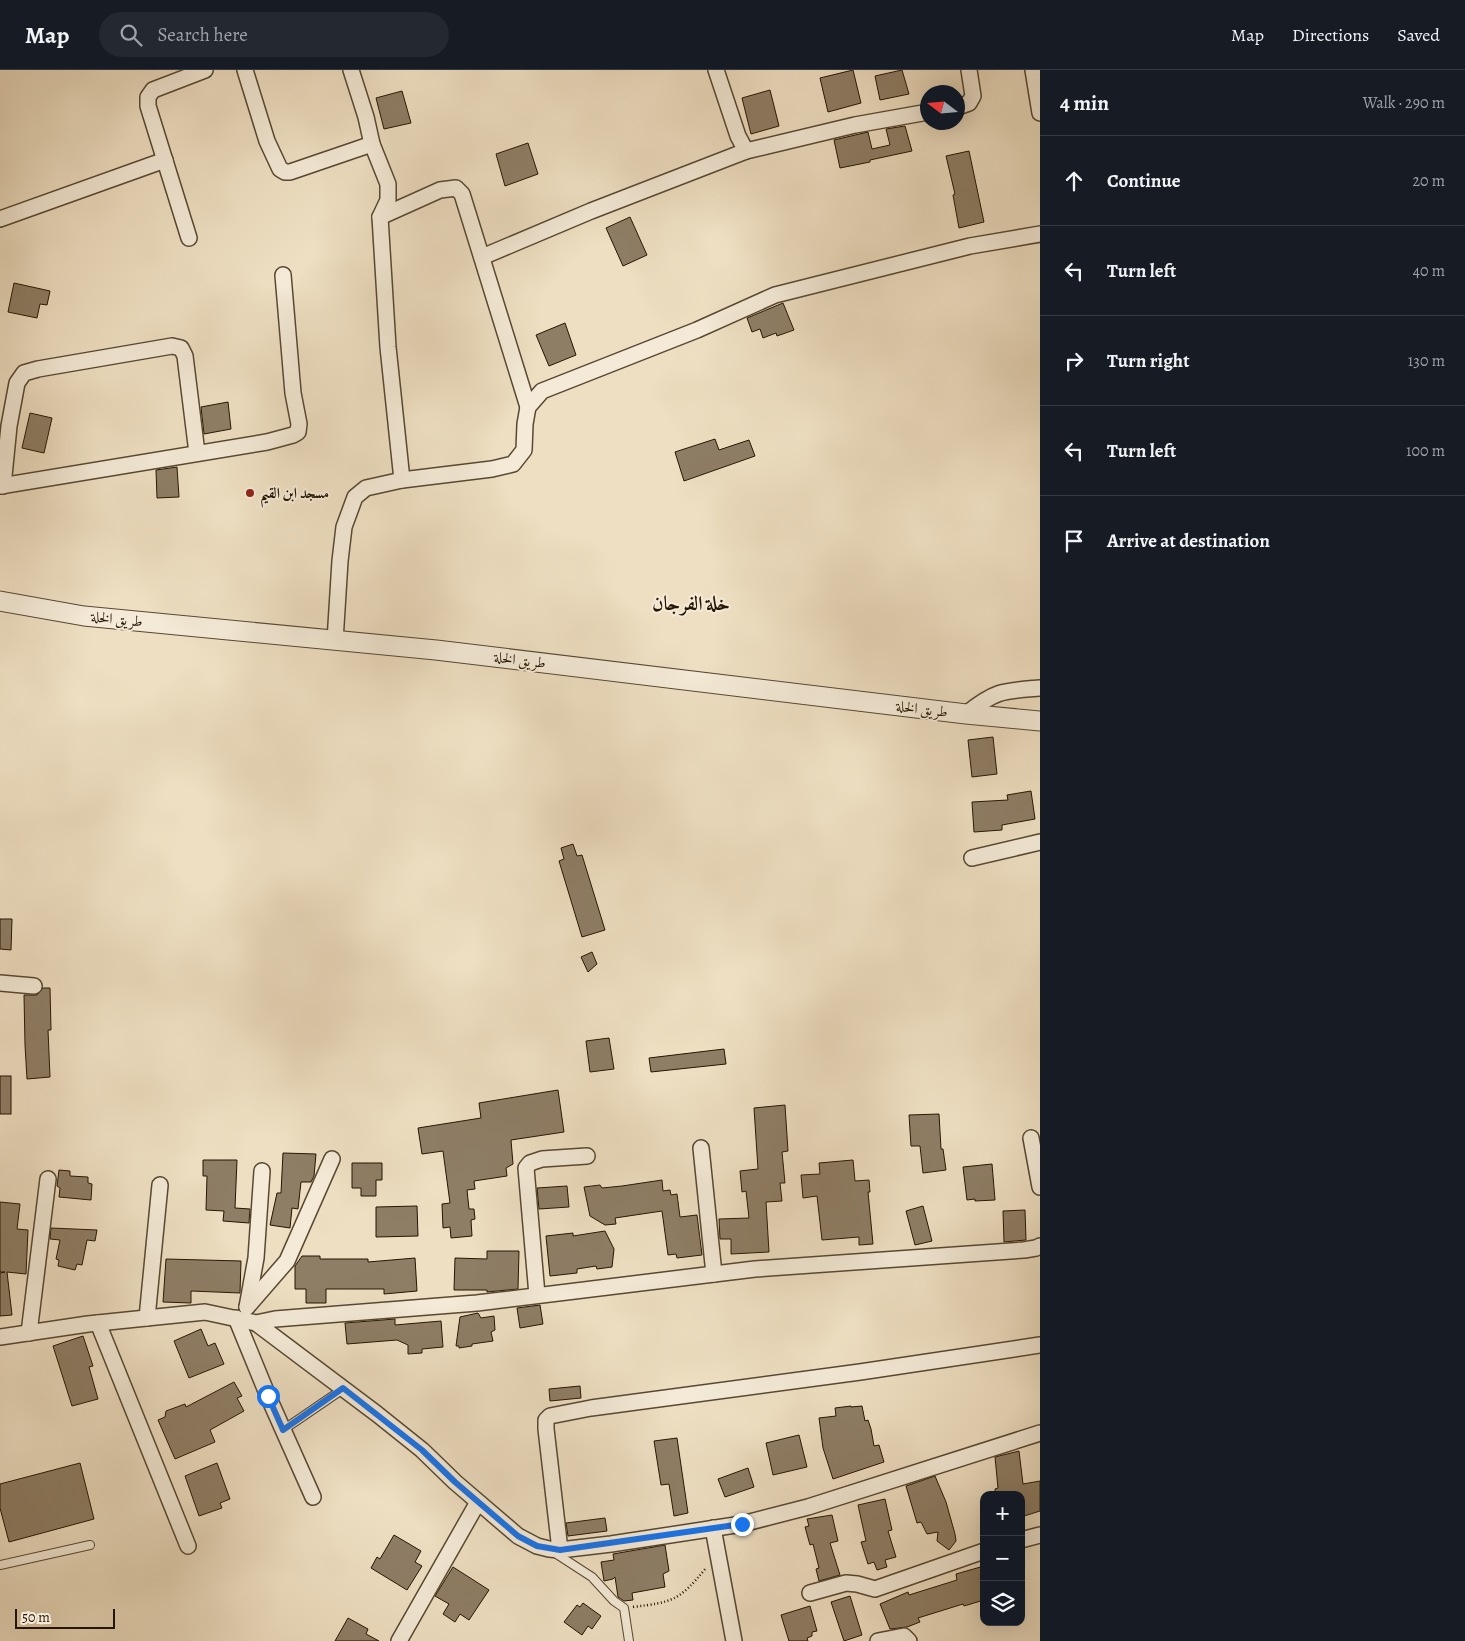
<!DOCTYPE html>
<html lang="en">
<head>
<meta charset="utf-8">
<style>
	:root { --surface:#171b24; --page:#242831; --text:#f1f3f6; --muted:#9ea1a6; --line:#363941 }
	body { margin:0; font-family:Alegreya,Amiri,serif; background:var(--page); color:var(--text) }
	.controls { position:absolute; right:15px; bottom:15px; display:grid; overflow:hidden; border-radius:10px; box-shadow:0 5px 20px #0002 }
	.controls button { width:45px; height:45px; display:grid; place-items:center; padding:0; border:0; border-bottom:1px solid var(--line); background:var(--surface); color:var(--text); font:25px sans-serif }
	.compass { position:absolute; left:920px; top:15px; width:45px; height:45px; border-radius:50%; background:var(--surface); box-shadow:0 5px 20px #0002; rotate:286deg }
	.scale { position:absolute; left:15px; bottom:12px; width:100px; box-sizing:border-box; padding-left:5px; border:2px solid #251502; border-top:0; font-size:14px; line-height:18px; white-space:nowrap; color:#251502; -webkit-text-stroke:4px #f4ead7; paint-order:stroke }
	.stop { position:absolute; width:15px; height:15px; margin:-11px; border:4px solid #1a73e8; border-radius:50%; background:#fff }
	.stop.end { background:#1a73e8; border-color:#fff; box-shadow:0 1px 5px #0008 }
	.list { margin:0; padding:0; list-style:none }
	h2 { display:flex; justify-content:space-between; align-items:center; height:65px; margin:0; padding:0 20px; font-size:21px }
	h2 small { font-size:16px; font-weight:400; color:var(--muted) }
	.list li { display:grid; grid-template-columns:32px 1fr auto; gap:15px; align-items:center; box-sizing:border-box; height:90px; padding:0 20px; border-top:1px solid var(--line) }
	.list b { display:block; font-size:19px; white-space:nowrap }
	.list em { font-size:16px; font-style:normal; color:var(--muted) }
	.icon { flex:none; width:28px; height:28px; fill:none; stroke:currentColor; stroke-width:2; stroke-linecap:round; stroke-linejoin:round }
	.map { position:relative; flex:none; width:1040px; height:1571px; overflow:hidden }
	header { display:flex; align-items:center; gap:30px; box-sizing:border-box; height:70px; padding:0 25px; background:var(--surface); border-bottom:1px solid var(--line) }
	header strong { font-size:24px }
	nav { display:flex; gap:28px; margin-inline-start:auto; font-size:18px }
	.search { width:350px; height:45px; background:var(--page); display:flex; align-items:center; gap:12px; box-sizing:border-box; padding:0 18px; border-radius:28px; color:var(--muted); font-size:19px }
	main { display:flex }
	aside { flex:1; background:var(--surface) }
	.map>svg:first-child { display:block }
	.building { fill:#8e7e66; stroke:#251502 }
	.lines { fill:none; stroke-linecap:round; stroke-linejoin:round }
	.service-casing { stroke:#574832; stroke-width:10 }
	.minor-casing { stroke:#574832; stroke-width:18 }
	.tertiary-casing { stroke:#574832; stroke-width:21 }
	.path { stroke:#251502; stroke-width:2.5; stroke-dasharray:1 2.5; stroke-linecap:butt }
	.service { stroke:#f4ead7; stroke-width:8 }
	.minor { stroke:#f4ead7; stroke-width:15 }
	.tertiary { stroke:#f4ead7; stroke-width:19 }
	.route { stroke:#1a73e8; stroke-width:6 }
	.poi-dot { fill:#8f2418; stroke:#f4ead7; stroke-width:2 }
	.labels { text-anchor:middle; stroke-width:4; stroke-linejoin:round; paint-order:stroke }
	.poi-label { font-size:15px; font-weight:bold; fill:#251502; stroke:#f4ead7; text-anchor:start }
	.street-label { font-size:15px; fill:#251502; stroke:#f4ead7 }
	.district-label { font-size:20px; font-weight:bold; fill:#251502; stroke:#f4ead7 }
</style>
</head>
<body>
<header>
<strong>Map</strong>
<div class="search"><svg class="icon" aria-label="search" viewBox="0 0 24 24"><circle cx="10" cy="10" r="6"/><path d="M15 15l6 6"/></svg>Search here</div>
<nav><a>Map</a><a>Directions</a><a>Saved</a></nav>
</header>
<main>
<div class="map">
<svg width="1040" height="1571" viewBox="0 0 1040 1571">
	<rect width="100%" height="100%" fill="#eedfc2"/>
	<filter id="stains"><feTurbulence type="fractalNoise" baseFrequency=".004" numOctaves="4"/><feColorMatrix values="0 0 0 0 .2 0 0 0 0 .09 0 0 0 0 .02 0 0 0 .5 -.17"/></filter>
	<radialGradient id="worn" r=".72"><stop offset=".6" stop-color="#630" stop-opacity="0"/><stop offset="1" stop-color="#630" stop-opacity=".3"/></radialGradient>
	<g class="building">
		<path d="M 853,0 L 861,33 L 828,42 L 820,8 Z"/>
		<path d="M 902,0 L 909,24 L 880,30 L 875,6 Z"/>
		<path d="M 770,20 L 779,56 L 751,64 L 742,28 Z"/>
		<path d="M 402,21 L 411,53 L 384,59 L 376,28 Z"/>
		<path d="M 905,56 L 912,81 L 870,90 L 870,92 L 840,98 L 834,70 L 868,62 L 872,79 L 890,75 L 886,59 Z"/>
		<path d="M 528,73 L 538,104 L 505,116 L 496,84 Z"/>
		<path d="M 969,81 L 984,152 L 959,158 L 953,125 L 955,124 L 946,86 Z"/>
		<path d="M 630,147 L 647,185 L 623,196 L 606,158 Z"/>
		<path d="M 14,213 L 50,221 L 47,235 L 40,234 L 37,248 L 8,242 Z"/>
		<path d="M 783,233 L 794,260 L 777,266 L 776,263 L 763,268 L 760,259 L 752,262 L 747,248 Z"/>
		<path d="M 565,253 L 576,285 L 549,296 L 536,265 Z"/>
		<path d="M 228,332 L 231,359 L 204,364 L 201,337 Z"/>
		<path d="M 30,343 L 52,348 L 44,383 L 22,378 Z"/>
		<path d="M 715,369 L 719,380 L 749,370 L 755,386 L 684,411 L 675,382 Z"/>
		<path d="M 177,397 L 179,427 L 157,428 L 156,400 Z"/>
		<path d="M 993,667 L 997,704 L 972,707 L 968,670 Z"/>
		<path d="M 1031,721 L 1035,749 L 1002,755 L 1002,760 L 974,762 L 972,732 L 1008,730 L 1007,725 Z"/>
		<path d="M 573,774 L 577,786 L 582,785 L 605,860 L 582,867 L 559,791 L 564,789 L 561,778 Z"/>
		<path d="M 0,849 L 12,849 L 11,880 L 0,879 Z"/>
		<path d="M 592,882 L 597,894 L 588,902 L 581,887 Z"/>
		<path d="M 43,918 L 50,918 L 51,960 L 48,960 L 50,1007 L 27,1009 L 25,975 L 24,925 L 37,925 Z"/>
		<path d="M 609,968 L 614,999 L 590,1002 L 586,971 Z"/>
		<path d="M 724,979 L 726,994 L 651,1002 L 649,988 Z"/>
		<rect x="0" y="1006" width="11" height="38"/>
		<path d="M 558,1020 L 564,1062 L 511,1070 L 513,1094 L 506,1098 L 507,1106 L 474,1111 L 475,1119 L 467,1120 L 469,1139 L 474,1139 L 475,1149 L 471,1150 L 472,1166 L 451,1168 L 450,1157 L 443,1158 L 442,1134 L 450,1133 L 443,1081 L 422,1084 L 418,1058 L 481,1048 L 479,1033 Z"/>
		<path d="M 785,1035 L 788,1081 L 782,1082 L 785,1113 L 780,1113 L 782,1131 L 766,1132 L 769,1182 L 731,1184 L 731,1169 L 720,1169 L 719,1149 L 749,1148 L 746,1121 L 742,1122 L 740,1101 L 758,1099 L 754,1038 Z"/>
		<path d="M 939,1044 L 941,1079 L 943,1079 L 946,1100 L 923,1103 L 920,1076 L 911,1076 L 909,1045 Z"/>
		<path d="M 283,1083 L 316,1084 L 314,1106 L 311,1112 L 301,1112 L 298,1139 L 292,1138 L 290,1158 L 270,1155 L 277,1123 L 281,1123 Z"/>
		<path d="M 203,1090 L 237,1090 L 235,1138 L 250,1139 L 249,1153 L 223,1151 L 224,1141 L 206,1140 L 207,1106 L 203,1106 Z"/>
		<path d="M 853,1090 L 855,1111 L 869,1110 L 870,1122 L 868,1122 L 873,1174 L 859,1175 L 859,1167 L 822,1170 L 817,1126 L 803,1128 L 801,1105 L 820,1104 L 819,1093 Z"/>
		<path d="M 352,1093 L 382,1093 L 382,1110 L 376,1110 L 376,1126 L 361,1126 L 361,1118 L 352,1118 Z"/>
		<path d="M 992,1094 L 995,1130 L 975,1131 L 975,1129 L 967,1130 L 963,1097 Z"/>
		<path d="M 59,1100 L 70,1101 L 70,1106 L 88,1107 L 88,1113 L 92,1114 L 91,1130 L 59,1127 L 60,1118 L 57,1116 Z"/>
		<path d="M 662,1110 L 663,1121 L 670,1120 L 671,1125 L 677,1124 L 680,1147 L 697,1145 L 702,1185 L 677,1188 L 676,1184 L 668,1185 L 662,1141 L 615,1148 L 616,1154 L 605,1155 L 590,1146 L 584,1117 L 600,1115 L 602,1118 L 622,1116 Z"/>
		<path d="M 567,1116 L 569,1137 L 539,1139 L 537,1118 Z"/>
		<path d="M 0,1132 L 20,1134 L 17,1159 L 28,1160 L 26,1204 L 7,1202 L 12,1245 L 0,1246 L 0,1203 L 5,1202 L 0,1202 Z"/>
		<path d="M 417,1136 L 418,1166 L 376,1167 L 376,1137 Z"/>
		<path d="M 923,1136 L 932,1171 L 915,1175 L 906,1141 Z"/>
		<path d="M 1025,1140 L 1026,1170 L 1004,1172 L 1003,1141 Z"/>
		<path d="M 51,1158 L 97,1160 L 95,1171 L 87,1170 L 82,1195 L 77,1194 L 75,1200 L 58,1196 L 59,1190 L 56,1189 L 60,1170 L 50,1169 Z"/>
		<path d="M 605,1161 L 614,1179 L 612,1197 L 597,1199 L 596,1196 L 577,1199 L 577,1203 L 550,1206 L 546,1166 L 573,1163 L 573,1166 Z"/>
		<path d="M 487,1181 L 519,1181 L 518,1219 L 487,1222 L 487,1220 L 454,1220 L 455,1188 L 487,1189 Z"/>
		<path d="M 302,1186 L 320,1186 L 320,1189 L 368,1189 L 368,1192 L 415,1188 L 417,1221 L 384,1224 L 384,1219 L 326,1219 L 326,1233 L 306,1233 L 306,1219 L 295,1219 L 295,1196 Z"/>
		<path d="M 166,1189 L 241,1191 L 240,1223 L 191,1221 L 191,1233 L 163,1232 Z"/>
		<path d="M 540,1235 L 543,1254 L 520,1258 L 517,1238 Z"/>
		<path d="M 478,1243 L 481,1248 L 494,1246 L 495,1260 L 491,1262 L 493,1271 L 472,1274 L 472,1276 L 459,1278 L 459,1276 L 456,1276 L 460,1247 Z"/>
		<path d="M 395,1249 L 395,1255 L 441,1251 L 443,1277 L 422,1279 L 422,1283 L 408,1284 L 408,1275 L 397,1270 L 347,1274 L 345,1253 Z"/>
		<path d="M 201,1259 L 208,1276 L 215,1273 L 224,1294 L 189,1308 L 174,1271 Z"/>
		<path d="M 83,1266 L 93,1296 L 89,1297 L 98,1329 L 72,1336 L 53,1276 Z"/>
		<path d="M 234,1312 L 242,1326 L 237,1328 L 244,1341 L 210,1360 L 215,1372 L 175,1389 L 158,1350 L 165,1347 L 166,1341 L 185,1334 L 186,1337 Z"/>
		<path d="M 580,1316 L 581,1328 L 550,1331 L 549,1319 Z"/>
		<path d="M 851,1336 L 851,1337 L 862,1336 L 865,1351 L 868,1350 L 871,1359 L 874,1376 L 879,1375 L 884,1392 L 833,1409 L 823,1378 L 819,1348 L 836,1346 L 835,1338 Z"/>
		<path d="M 799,1365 L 807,1397 L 773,1405 L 766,1373 Z"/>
		<path d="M 677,1368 L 688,1443 L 674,1446 L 669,1414 L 661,1415 L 654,1371 Z"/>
		<path d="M 1019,1381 L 1023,1414 L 1040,1411 L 1040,1441 L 1021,1447 L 1021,1425 L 995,1425 L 995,1419 L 998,1418 L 995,1387 Z"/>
		<path d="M 80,1393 L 94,1449 L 9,1472 L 0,1438 L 0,1414 Z"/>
		<path d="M 217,1393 L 230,1429 L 220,1433 L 222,1438 L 199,1446 L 185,1406 Z"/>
		<path d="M 748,1398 L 754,1417 L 725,1427 L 718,1409 Z"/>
		<path d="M 935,1406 L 946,1432 L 955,1464 L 956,1471 L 949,1480 L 937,1471 L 938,1462 L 927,1464 L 921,1452 L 917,1453 L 906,1416 Z"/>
		<path d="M 885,1429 L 892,1460 L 888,1461 L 896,1487 L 885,1490 L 887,1497 L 877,1500 L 874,1492 L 868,1494 L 861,1472 L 866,1471 L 858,1435 Z"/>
		<path d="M 832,1445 L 838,1471 L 830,1473 L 840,1505 L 819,1511 L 816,1499 L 819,1498 L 813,1474 L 810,1475 L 805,1457 L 809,1456 L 807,1449 Z"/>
		<path d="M 605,1448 L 607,1461 L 568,1466 L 566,1453 Z"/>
		<path d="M 394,1465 L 421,1481 L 415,1492 L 422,1496 L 407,1520 L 371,1498 L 377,1487 L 380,1489 Z"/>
		<path d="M 665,1475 L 669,1501 L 663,1504 L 665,1517 L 632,1523 L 633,1530 L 624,1531 L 618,1527 L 615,1507 L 613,1509 L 604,1511 L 601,1492 L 614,1490 L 613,1484 Z"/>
		<path d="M 984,1496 L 984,1530 L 964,1536 L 963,1534 L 918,1548 L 920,1552 L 907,1557 L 890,1559 L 880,1534 L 908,1522 L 909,1525 L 957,1510 L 956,1504 Z"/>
		<path d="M 453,1497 L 489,1520 L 469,1550 L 460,1544 L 455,1552 L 443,1544 L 449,1534 L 435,1526 Z"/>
		<path d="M 850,1526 L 862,1565 L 844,1571 L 831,1532 Z"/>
		<path d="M 583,1533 L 601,1546 L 592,1559 L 588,1556 L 582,1565 L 564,1552 L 577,1535 L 580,1537 Z"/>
		<path d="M 810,1536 L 817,1561 L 812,1562 L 812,1566 L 807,1568 L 808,1571 L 789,1571 L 781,1545 Z"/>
		<path d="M 348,1548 L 368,1559 L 366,1564 L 379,1571 L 335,1571 Z"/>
	</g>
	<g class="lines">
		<g class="service-casing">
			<g id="service">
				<path d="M 283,1360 L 343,1319"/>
				<path d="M 555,1483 L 592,1507 L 614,1531 L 624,1538 L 629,1571"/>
				<path d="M 0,1495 L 90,1475"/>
			</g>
		</g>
		<g class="minor-casing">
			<g id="minor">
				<path d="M 245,0 L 267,71 L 280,99 L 285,102 L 290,102 L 372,74"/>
				<path d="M 351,0 L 366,47 L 372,74 L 388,114 L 388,130 L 380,147 L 388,277 L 402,410"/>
				<path d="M 716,0 L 738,66 L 746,81 L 855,55 L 928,42"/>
				<path d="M 1033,0 L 1040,43"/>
				<path d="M 958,37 L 969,33 L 973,26 L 969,0"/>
				<path d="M 380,147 L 440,120 L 456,118 L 462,124 L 528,337"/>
				<path d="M 0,149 L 165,90"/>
				<path d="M 189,168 L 148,36 L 148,27 L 153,20 L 205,0"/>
				<path d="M 482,187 L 591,141 L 746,81"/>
				<path d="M 0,416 L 267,372 L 293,365 L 298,362 L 299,354 L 293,323 L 283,205"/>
				<path d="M 3,416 L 9,356 L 17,313 L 24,303 L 38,299 L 172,276 L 181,278 L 185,286 L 197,383"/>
				<path d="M 335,571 L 340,491 L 344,457 L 355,427 L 366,418 L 402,410 L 492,399 L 513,394 L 524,380 L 525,354 L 528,337 L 542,321 L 697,260 L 775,225 L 970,176 L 1040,164"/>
				<path d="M 966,644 C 996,620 1003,621 1040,618"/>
				<path d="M 972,788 L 1040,772"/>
				<path d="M 0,913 L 34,916"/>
				<path d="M 1031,1068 L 1040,1117"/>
				<path d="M 701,1078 L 714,1204"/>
				<path d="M 537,1225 L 526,1098 L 530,1093 L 542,1089 L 587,1086"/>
				<path d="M 247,1237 L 287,1191 L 332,1089"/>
				<path d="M 247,1237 L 256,1188 L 262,1101"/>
				<path d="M 147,1248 L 160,1115"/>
				<path d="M 236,1248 L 268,1326 L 313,1427"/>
				<path d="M 98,1253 L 188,1476"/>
				<path d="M 256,1253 L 377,1344 L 422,1380 L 455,1412 L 518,1466 L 537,1476 L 549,1479 L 560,1480 L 611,1474 L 742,1454 L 808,1437 L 1040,1363"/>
				<path d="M 29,1263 L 48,1109"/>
				<path d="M 0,1267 L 88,1254 L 205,1242 L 256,1253 L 275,1249 L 477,1233 L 755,1199 L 1024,1180 L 1036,1178 L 1040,1176"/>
				<path d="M 713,1458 L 734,1571"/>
				<path d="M 1021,1470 L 1040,1465"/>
				<path d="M 560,1480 L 546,1359 L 546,1350 L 550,1346 L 591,1338 L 860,1302 L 1040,1275"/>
				<path d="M 810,1523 L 846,1513 L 857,1514 L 875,1519 L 984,1481"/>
				<path d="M 399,1571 L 478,1432"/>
				<path d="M 878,1571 L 904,1566 L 909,1571"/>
			</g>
		</g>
		<g class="tertiary-casing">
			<path id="tertiary" d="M 0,531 L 84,546 L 436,580 L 966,644 L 1040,651"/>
		</g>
		<path class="path" d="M 633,1537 C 673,1532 679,1531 706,1498"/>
		<use href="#service" class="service"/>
		<use href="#minor" class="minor"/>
		<use href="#tertiary" class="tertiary"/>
	</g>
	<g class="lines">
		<path class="route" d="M 268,1326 L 283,1360 L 343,1318 L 422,1380 L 455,1412 L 518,1466 L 537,1476 L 560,1480 L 742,1454"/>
	</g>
	<circle class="poi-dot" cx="250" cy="423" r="5"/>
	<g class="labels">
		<g class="poi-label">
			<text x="260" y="428">مسجد ابن القيم</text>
		</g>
		<g class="street-label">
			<text transform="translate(117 549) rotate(6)" y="5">طريق الخلة</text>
			<text transform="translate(520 590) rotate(7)" y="5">طريق الخلة</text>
			<text transform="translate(922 639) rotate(7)" y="5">طريق الخلة</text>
		</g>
		<g class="district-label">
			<text x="691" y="540">خلة الفرجان</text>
		</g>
	</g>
	<rect width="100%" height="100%" filter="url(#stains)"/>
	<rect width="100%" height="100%" fill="url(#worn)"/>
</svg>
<div class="controls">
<button>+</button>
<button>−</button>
<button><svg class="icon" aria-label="layers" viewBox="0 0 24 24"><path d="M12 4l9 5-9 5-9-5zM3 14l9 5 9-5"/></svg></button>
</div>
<svg class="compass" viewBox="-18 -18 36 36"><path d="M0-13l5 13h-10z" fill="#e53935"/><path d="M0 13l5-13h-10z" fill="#9ea1a6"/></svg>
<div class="scale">50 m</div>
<div class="stop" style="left:268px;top:1326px"></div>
<div class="stop end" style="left:742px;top:1454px"></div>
</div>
<aside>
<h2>4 min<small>Walk · 290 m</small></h2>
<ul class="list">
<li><svg class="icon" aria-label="ahead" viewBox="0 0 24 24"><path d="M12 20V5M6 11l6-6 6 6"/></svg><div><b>Continue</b></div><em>20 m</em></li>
<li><svg class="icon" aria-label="left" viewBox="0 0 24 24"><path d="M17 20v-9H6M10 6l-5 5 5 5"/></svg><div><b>Turn left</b></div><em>40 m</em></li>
<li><svg class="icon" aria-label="right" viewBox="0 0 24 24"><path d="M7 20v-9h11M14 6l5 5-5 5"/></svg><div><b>Turn right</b></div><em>130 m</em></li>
<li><svg class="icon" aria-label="left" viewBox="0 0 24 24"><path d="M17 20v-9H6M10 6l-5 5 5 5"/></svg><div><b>Turn left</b></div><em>100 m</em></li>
<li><svg class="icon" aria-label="arrive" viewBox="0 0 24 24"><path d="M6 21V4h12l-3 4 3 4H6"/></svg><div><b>Arrive at destination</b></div></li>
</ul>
</aside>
</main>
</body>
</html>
